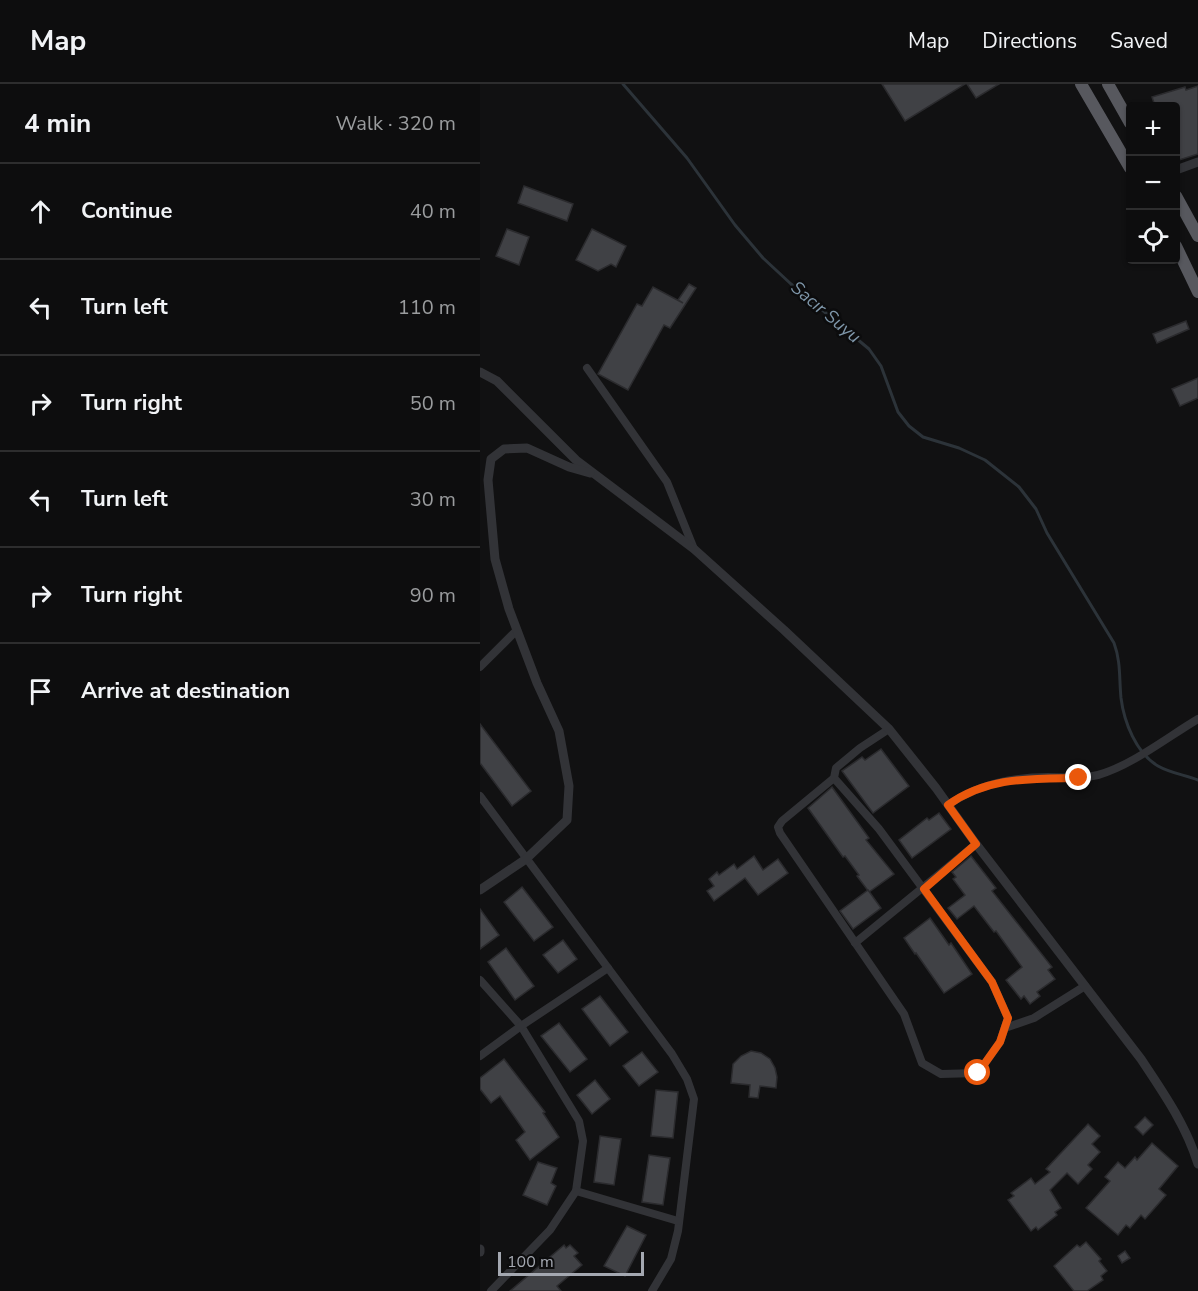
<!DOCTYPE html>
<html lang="en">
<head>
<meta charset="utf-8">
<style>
	:root { --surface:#0d0d0e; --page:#1b1b1c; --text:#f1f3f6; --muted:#9a9c9e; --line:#2d2d2e }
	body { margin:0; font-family:"Nunito Sans",sans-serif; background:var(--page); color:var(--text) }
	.controls { position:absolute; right:18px; top:18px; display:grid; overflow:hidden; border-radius:6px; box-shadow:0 2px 4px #0004 }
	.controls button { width:54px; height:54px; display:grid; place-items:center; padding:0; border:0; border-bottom:2px solid var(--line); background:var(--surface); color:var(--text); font:30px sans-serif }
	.scale { position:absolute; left:18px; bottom:15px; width:146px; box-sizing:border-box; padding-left:6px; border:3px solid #a4a8b1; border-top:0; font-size:16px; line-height:21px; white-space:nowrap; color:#a4a8b1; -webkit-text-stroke:4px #0c0c0d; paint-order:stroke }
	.stop { position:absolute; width:18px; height:18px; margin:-14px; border:4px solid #ea580c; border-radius:50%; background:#fff }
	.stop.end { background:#ea580c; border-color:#fff; box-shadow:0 2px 6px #0008 }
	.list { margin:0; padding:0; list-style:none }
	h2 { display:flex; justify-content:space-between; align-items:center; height:78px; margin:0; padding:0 24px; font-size:26px }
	h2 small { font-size:20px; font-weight:400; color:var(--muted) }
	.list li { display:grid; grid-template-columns:39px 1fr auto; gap:18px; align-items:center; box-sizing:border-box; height:96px; padding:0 24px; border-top:2px solid var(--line) }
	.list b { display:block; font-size:22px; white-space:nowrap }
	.list em { font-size:20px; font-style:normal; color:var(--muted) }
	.icon { flex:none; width:33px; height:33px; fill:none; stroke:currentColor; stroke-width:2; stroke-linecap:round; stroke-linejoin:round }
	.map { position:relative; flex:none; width:718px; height:1207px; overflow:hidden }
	header { display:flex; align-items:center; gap:36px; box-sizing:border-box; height:84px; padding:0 30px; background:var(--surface); border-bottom:2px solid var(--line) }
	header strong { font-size:28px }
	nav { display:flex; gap:33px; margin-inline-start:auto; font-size:21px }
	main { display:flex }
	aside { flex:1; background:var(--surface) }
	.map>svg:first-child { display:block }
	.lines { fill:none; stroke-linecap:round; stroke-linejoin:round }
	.stream { stroke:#2c3339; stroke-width:3 }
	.building { fill:#404145; stroke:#2b2b2e; stroke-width:1.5 }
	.minor { stroke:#323337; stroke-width:8 }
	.tertiary { stroke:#323337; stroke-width:9 }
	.trunk { stroke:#57585e; stroke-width:12 }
	.route { stroke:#ea580c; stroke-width:8 }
	.labels { text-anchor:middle; stroke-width:5; stroke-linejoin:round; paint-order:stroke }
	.water-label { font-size:18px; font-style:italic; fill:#7e96a9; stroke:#0c0c0d }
</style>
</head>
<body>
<header>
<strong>Map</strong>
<nav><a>Map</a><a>Directions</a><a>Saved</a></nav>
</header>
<main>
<aside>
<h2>4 min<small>Walk · 320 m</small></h2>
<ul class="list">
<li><svg class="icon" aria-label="ahead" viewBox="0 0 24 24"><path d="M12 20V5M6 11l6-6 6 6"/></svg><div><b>Continue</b></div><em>40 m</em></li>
<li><svg class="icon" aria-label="left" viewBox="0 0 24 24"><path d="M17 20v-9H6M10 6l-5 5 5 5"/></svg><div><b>Turn left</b></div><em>110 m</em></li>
<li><svg class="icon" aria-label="right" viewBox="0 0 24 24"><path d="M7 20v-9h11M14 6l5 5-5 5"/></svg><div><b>Turn right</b></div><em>50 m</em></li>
<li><svg class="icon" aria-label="left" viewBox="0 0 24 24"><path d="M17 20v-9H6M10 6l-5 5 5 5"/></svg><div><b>Turn left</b></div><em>30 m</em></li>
<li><svg class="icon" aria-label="right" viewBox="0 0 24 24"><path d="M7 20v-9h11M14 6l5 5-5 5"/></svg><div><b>Turn right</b></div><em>90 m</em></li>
<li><svg class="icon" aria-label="arrive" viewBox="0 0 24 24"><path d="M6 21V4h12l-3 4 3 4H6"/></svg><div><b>Arrive at destination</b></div></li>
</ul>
</aside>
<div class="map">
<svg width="718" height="1207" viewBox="0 0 718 1207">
	<rect width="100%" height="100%" fill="#111112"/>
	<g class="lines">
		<path class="stream" d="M 143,0 L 207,74 L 255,141 L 283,174 L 311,200 L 389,265 L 401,282 L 418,328 L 429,342 L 443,353 L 479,364 L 505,376 L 539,403 L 556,425 L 567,449 L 634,559 C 641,578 639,594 641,614 C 644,638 656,669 678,682 C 690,689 705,691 718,696"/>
	</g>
	<g class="building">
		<path d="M 402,0 L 485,0 L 425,37 Z"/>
		<path d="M 487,0 L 519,0 L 496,14 Z"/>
		<path d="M 718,2 L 718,70 L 696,77 L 696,22 L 675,22 L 672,13 L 705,3 L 706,6 Z"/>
		<path d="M 44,102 L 93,120 L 87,137 L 38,119 Z"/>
		<path d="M 27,145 L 49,153 L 39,181 L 16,172 Z"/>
		<path d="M 112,145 L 146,162 L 136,183 L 131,180 L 118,187 L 96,176 Z"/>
		<path d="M 209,200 L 216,204 L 190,244 L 184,241 L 148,306 L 118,290 L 157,220 L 162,222 L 173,203 L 203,219 L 198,216 Z"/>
		<path d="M 706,237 L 709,245 L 677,259 L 673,250 Z"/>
		<path d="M 718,294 L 718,314 L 700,322 L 692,305 Z"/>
		<path d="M 0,640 L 51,707 L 32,722 L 0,679 Z"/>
		<path d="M 401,665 L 429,702 L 393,729 L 362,687 L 382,673 L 385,676 Z"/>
		<path d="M 352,703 L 389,754 L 386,756 L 414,790 L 389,808 L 377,792 L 379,791 L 365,772 L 363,773 L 328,724 Z"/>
		<path d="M 459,729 L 471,745 L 432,774 L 419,756 L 447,734 L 449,736 Z"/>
		<path d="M 274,772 L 283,786 L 298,775 L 308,789 L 278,811 L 265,794 L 234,817 L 227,807 L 234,802 L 229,795 L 237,788 L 239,791 L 254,780 L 257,785 Z"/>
		<path d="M 491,772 L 516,804 L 512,807 L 572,883 L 568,886 L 575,895 L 557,908 L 560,912 L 550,920 L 544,912 L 541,915 L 526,896 L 542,883 L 516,847 L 514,848 L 494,822 L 477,835 L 468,824 L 485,811 L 473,795 L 476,793 L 472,788 Z"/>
		<path d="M 42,803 L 73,843 L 54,857 L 24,818 Z"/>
		<path d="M 388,806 L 401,824 L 373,845 L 360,827 Z"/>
		<path d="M 0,825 L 19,851 L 0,865 Z"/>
		<path d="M 450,834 L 469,861 L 471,859 L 492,890 L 464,909 L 436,869 L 435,870 L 424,854 Z"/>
		<path d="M 83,856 L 97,875 L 78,889 L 63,871 Z"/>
		<path d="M 26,864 L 54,902 L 35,916 L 8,878 Z"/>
		<path d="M 120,912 L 148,948 L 130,962 L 102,925 Z"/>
		<path d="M 79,939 L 107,975 L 90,988 L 61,952 Z"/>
		<path d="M 271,967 L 281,969 L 290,975 L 295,984 L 297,993 L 296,1004 L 280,1002 L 278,1014 L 269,1013 L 270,1001 L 251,999 L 253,980 L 261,972 Z"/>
		<path d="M 162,968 L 178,988 L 159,1002 L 143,982 Z"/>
		<path d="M 24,975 L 65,1028 L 63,1029 L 79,1053 L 50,1076 L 36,1056 L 45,1048 L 20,1012 L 11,1019 L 0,1005 L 0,994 Z"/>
		<path d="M 115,996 L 130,1015 L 112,1030 L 97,1011 Z"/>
		<path d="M 176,1006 L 198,1008 L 193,1054 L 171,1052 Z"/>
		<path d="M 665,1033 L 673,1041 L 663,1051 L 655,1043 Z"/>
		<path d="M 608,1040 L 620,1052 L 612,1060 L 620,1068 L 608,1081 L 612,1085 L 598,1100 L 587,1089 L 570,1106 L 581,1124 L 575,1128 L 577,1131 L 558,1146 L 556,1143 L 551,1147 L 528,1116 L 534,1112 L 531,1109 L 551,1094 L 555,1100 L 570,1088 L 566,1085 Z"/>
		<path d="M 120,1052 L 141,1055 L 134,1101 L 114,1098 Z"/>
		<path d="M 672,1059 L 698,1082 L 679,1105 L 686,1111 L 680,1118 L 665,1135 L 661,1131 L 650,1144 L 646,1141 L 638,1151 L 606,1124 L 630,1097 L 625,1093 L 638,1078 L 645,1084 L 655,1073 L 657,1076 Z"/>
		<path d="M 169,1071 L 190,1074 L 183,1121 L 162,1118 Z"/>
		<path d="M 58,1078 L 77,1084 L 71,1099 L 76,1102 L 67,1121 L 43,1111 Z"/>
		<path d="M 147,1142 L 166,1151 L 145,1192 L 124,1182 Z"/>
		<path d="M 606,1158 L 621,1175 L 619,1177 L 627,1187 L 621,1192 L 623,1196 L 607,1207 L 594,1207 L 574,1182 L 597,1161 L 600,1163 Z"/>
		<path d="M 84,1161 L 86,1164 L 90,1161 L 98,1169 L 94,1172 L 102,1181 L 77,1202 L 81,1207 L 30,1207 Z"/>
		<path d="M 645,1167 L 650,1174 L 642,1179 L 638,1172 Z"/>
	</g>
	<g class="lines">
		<g class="minor">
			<path d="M 107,284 L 187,398 L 214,465"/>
			<path d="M 0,583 L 37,546"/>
			<path d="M 354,694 L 399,745 L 512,898 L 528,934 L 520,958 L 498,989 L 461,990 L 442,979 L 424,930 L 300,749 L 298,743 L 302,737 L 354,694 L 356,684 L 380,664 L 409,645"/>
			<path d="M 0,712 L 192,970 L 207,995 L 214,1015 L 198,1147 L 191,1175 L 172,1207"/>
			<path d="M 468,721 C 498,700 533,693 568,693 C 585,693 602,695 618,691 C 651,682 689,652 718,635"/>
			<path d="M 375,859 L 496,760"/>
			<path d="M 0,896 L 41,942 L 99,1037 L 103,1057 L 96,1107 L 198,1137"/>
			<path d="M 525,944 L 554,934 L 605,902"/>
			<path d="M 0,972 L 41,942 L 128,884"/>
			<path d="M 11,1207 L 70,1146 L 96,1107"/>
		</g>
		<g class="tertiary">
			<path d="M 696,86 L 718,78"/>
			<path d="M 0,288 L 17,297 L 96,376 L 214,465 L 304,546 L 409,645 L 456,704 L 496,760 L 661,975 C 683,1008 706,1041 718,1080"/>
			<path d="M 0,806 L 46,775 L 87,736 L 89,702 L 79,647 L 57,599 L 29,525 L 15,475 L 8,396 L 11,375 L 24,365 L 47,364 L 89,383 L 110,389"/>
			<path d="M 0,1165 L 0,1168"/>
		</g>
		<g class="trunk">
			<path d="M 601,0 L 650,84"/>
			<path d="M 628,0 L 650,39"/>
			<path d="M 696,112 L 718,152"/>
			<path d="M 696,162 L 718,208"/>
		</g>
	</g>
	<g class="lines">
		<path class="route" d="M 498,989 L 520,958 L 528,934 L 512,898 L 444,805 L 496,760 L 468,721 C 508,692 552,695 599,694"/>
	</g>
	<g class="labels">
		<g class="water-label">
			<text transform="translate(346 228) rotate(40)" y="6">Sacır Suyu</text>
		</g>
	</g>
</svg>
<div class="controls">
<button>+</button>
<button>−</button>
<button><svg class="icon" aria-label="locate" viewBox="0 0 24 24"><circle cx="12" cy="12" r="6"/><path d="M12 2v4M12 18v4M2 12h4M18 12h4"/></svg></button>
</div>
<div class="scale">100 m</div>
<div class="stop" style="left:498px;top:989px"></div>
<div class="stop end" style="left:599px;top:694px"></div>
</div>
</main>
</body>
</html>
